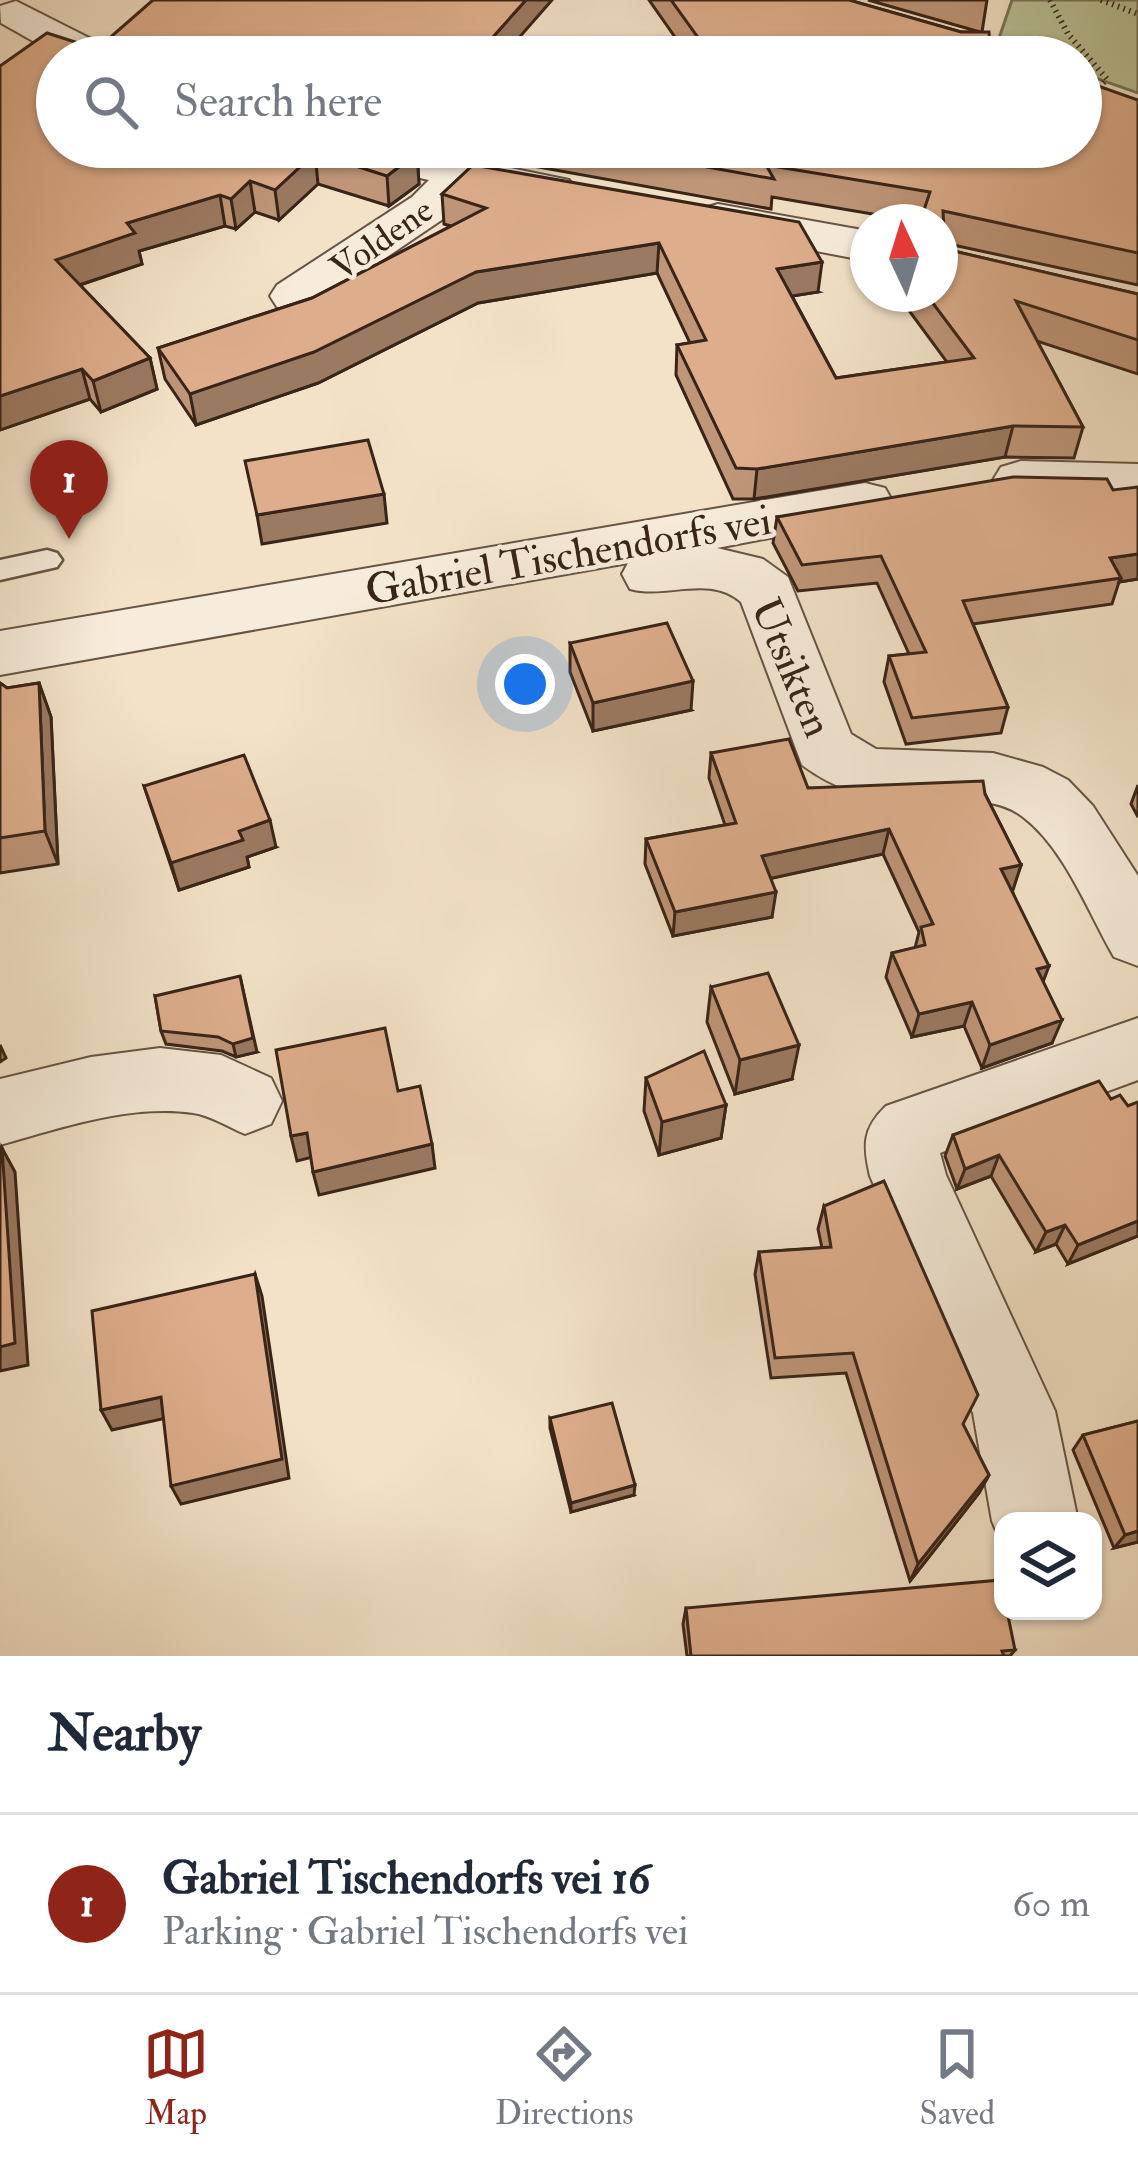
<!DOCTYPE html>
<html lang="en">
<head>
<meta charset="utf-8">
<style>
	:root { --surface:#fff; --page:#f2f2f3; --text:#1f2937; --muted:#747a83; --line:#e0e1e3; --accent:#8f2418 }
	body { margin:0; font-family:"IM FELL Double Pica",serif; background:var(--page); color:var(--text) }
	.controls { position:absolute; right:36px; bottom:36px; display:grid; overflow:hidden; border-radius:24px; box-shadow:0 3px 9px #0004 }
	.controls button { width:108px; height:108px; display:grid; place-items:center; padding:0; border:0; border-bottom:3px solid var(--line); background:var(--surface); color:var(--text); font:60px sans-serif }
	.compass { position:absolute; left:850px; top:204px; width:108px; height:108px; border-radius:50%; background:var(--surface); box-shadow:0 3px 9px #0004; rotate:356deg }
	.you { position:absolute; left:525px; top:684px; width:42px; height:42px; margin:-30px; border:9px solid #fff; border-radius:50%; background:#1a73e8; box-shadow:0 0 0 18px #1a73e833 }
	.badge { display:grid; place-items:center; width:78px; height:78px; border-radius:50%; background:var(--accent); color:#fff; font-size:39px; font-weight:700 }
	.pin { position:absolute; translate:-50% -99px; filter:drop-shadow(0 3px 6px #0008) }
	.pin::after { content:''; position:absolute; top:63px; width:42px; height:36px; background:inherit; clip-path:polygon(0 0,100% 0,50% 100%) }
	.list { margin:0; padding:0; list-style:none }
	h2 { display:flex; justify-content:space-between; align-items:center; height:156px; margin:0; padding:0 48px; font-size:51px }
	h2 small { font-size:39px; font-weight:400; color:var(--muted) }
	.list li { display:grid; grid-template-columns:78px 1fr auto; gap:36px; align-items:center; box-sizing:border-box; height:180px; padding:0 48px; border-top:3px solid var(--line) }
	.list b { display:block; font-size:45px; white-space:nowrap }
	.list p { margin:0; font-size:39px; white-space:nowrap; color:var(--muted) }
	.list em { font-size:39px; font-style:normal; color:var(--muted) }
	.icon { flex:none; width:66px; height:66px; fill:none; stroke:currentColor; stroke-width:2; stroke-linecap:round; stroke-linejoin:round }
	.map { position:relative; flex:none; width:1138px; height:1656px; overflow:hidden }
	.search { position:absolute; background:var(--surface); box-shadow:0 3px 9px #0004; left:36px; right:36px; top:36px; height:132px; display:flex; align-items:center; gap:30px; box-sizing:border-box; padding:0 42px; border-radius:66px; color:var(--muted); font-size:45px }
	.sheet { height:336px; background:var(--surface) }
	nav { display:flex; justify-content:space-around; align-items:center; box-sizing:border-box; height:168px; border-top:3px solid var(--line); background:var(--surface); font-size:33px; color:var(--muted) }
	nav a { display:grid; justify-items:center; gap:6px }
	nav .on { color:var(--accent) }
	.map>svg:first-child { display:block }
	.green { fill:#bac397; stroke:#797458; stroke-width:3 }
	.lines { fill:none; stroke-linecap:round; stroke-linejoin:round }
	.lane-casing { stroke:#675444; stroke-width:5 }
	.street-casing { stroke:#675444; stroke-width:4 }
	.path { stroke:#382418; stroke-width:6; stroke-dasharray:1.5 4.5; stroke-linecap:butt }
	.lane { fill:#f7ecdb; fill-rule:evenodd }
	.street { fill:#f7ecdb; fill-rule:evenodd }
	.wall { fill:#bf9678; stroke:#382418; stroke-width:3 }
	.shaded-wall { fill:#9b7a62; stroke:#382418; stroke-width:3 }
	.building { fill:#deae8c; stroke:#382418; stroke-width:3 }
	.labels { text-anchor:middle; stroke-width:9; stroke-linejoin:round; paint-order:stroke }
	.far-street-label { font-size:36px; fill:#382418; stroke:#f7ecdb }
	.street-label { font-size:42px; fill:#382418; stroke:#f7ecdb }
</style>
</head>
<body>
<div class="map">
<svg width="1138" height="1656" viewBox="0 0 1138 1656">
	<rect width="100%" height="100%" fill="#f3e2c8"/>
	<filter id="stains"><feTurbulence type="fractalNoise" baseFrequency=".00167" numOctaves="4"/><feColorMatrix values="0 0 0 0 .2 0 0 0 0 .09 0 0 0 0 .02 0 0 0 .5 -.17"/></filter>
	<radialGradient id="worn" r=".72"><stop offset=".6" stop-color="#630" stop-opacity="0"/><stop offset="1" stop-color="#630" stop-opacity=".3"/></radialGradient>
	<path class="green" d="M 1012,0 L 1138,0 L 1138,93 L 1081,73 L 1081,57 L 1034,57 L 997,44 Z"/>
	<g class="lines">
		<g class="lane-casing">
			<path id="lane" d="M 47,550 L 57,553 L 62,560 L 57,567 L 0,580 L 0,560 Z"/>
		</g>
		<g class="street-casing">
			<g id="street">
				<path d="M 16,1 L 109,48 L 115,57 L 61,57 L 1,23 L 0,6 Z"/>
				<path d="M 315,147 L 408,147 L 569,180 L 576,190 L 569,200 L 552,204 L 474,189 L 446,217 L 313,307 L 295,311 L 277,307 L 270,296 L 277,285 L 412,197 L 429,180 L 322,157 Z"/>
				<path d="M 718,204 L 868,231 L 868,261 L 701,229 L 694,219 L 701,209 Z"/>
				<path d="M 1021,461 L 1138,464 L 1138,502 L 1021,499 L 1001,493 L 993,480 L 1001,467 Z"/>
				<path d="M 865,483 L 885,488 L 893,502 L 885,516 L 717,548 L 763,559 L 788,577 L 851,734 L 876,749 L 993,753 L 1043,767 L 1068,780 L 1093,806 L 1138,876 L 1138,966 L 1114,957 C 1088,912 1065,849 1023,817 C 991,792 944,804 906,802 C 867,800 833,788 802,765 L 741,602 C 709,574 667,599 630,589 L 622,574 L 628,563 L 0,675 L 0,631 Z"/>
				<path d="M 1138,1018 L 1138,1080 L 940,1153 L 946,1175 L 1055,1411 L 1078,1521 L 1003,1521 L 1003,1547 L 992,1521 L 973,1413 L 870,1176 C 863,1146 862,1129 886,1106 Z"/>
				<path d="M 160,1048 L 221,1055 L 271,1078 L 282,1101 L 271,1124 L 245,1134 C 228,1127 210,1115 193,1113 C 129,1104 61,1128 0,1145 L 0,1079 L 91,1057 Z"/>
			</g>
		</g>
		<g class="path">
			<path d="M 1050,0 L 1068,34 L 1107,79 L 1096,90"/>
			<path d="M 1101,0 L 1138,14"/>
		</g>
		<use href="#lane" class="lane"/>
		<use href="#street" class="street"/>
	</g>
	<g class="wall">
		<path d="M 649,0 L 849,0 L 961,32 L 980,32 L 868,0 L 987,0 L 982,32 L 990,48 L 1015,57 L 689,57 Z"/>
		<path d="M 0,66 L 57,147 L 417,153 L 419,184 L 389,206 L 318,184 L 279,220 L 255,212 L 236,229 L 225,226 L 139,251 L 142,264 L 80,285 L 150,358 L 157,389 L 101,412 L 90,399 L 0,430 Z"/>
		<path d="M 1138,100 L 1138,285 L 944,243 L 945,249 L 1138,294 L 1138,374 L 1037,341 L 1083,427 L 1074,458 L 1005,457 L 754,499 L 733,499 L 676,375 L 677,345 L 690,343 L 657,273 L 478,303 L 318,383 L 196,425 L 165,379 L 158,348 L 312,298 L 451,226 L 444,224 L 442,194 L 473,165 L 818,292 L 792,296 L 836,378 L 947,362 L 899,297 L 900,294 L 940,294 L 920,222 L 772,197 L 771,209 L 428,147 L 1081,147 Z"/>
		<path d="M 777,517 L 1138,579 L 1119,582 L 1112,604 L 973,624 L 1008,707 L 1001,733 L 906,744 L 884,682 L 889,656 L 909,654 L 877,583 L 798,591 L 773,543 Z"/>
		<path d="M 570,643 L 691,710 L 593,731 L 570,672 Z"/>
		<path d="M 0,683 L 7,688 L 39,683 L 51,717 L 58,864 L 0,873 Z"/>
		<path d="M 711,753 L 808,788 L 985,794 L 1021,865 L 1012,890 L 1043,982 L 1052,1043 L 982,1068 L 964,1026 L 912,1037 L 886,977 L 892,953 L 915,948 L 919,932 L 883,854 L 771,878 L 772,917 L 673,936 L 645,864 L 646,839 L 725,825 L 709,778 Z"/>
		<path d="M 1138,785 L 1138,817 L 1131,804 Z"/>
		<path d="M 144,786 L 276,847 L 247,857 L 249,867 L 179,890 Z"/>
		<path d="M 711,987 L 792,1079 L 735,1094 L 707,1022 Z"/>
		<path d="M 155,996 L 257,1052 L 236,1057 L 222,1051 L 166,1044 L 161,1031 Z"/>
		<path d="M 646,1078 L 726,1105 L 721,1138 L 659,1155 L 644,1111 Z"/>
		<path d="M 1111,1099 L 1128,1106 L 1138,1102 L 1138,1236 L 1068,1264 L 1056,1244 L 1036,1252 L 991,1176 L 957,1189 L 945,1156 L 953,1135 Z"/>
		<path d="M 824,1206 L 963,1425 L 989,1475 L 979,1493 L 910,1581 L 846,1373 L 771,1378 L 755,1274 L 759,1252 L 822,1248 L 818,1229 Z"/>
		<path d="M 550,1418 L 634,1495 L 571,1512 L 550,1428 Z"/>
		<path d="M 1138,1421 L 1138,1542 L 1114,1548 L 1073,1450 L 1083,1435 Z"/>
		<path d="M 686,1608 L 1015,1650 L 1010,1656 L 687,1656 L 683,1624 Z"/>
	</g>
	<g class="shaded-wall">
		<path d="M 526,0 L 552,0 L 502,57 L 475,57 Z"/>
		<path d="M 315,153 L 318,184 L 279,220 L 275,190 Z"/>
		<path d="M 417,153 L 419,184 L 389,206 L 387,176 Z"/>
		<path d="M 250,181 L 255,212 L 236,229 L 231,199 Z"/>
		<path d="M 220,195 L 225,226 L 139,251 L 142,264 L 64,290 L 56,260 L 127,223 Z"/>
		<path d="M 659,243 L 657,273 L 478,303 L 318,383 L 196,425 L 190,394 L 476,272 Z"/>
		<path d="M 822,262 L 818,292 L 773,299 L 777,269 Z"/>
		<path d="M 150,358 L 157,389 L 101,412 L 93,381 Z"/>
		<path d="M 82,369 L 90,399 L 0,430 L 0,396 Z"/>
		<path d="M 1013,426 L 1005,457 L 754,499 L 757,469 Z"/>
		<path d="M 384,494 L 387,523 L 262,544 L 257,515 Z"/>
		<path d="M 1138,554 L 1138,579 L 1119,582 L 1121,578 L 1110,558 Z"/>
		<path d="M 693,681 L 691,710 L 593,731 L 593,703 Z"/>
		<path d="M 39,683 L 51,717 L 58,864 L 45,831 Z"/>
		<path d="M 270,820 L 276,847 L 247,857 L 249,867 L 179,890 L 171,863 L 239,831 Z"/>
		<path d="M 889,829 L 883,854 L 759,881 L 762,856 Z"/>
		<path d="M 1021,865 L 1013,890 L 994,894 L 1001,869 Z"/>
		<path d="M 776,892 L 772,917 L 673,936 L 675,912 Z"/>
		<path d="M 1049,966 L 1040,990 L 1037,969 Z"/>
		<path d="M 240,976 L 257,1052 L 236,1057 L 233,1044 Z"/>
		<path d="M 972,1002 L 964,1026 L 912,1037 L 919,1014 Z"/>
		<path d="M 1062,1020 L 1052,1043 L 982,1068 L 990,1045 Z"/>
		<path d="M 0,1045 L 6,1058 L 0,1062 Z"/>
		<path d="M 799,1045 L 792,1079 L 735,1094 L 740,1060 Z"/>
		<path d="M 726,1105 L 721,1138 L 659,1155 L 662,1122 Z"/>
		<path d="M 307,1133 L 313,1157 L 297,1161 L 291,1136 Z"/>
		<path d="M 432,1144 L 435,1168 L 319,1195 L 313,1172 Z"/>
		<path d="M 2,1148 L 15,1172 L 28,1365 L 0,1371 Z"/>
		<path d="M 999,1155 L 991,1176 L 957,1189 L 965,1169 Z"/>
		<path d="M 1138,1221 L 1138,1236 L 1068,1264 L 1078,1245 Z"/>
		<path d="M 1065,1225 L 1056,1244 L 1036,1252 L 1046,1232 Z"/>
		<path d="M 255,1274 L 262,1296 L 289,1478 L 181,1504 L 171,1486 Z"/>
		<path d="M 161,1397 L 171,1417 L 112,1430 L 101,1410 Z"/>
		<path d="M 989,1475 L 979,1493 L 910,1581 L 918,1564 Z"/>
		<path d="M 635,1485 L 634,1495 L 571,1512 L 571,1503 Z"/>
		<path d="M 1138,1531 L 1138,1542 L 1114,1548 L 1125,1535 Z"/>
	</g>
	<g class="building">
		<path d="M 153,0 L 526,0 L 475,57 L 57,57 L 57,147 L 388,147 L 417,153 L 387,176 L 315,153 L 275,190 L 250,181 L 231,199 L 220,195 L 127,223 L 135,233 L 56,260 L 150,358 L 93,381 L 82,369 L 0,396 L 0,66 L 47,33 L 97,49 Z"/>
		<path d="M 671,0 L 849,0 L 961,32 L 989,32 L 990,48 L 1015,57 L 712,57 Z"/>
		<path d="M 1081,80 L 1138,100 L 1138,253 L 943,211 L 945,249 L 1138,294 L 1138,340 L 1016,301 L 1083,427 L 1013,426 L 757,469 L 736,468 L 677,345 L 706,340 L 659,243 L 476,272 L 314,352 L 190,394 L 158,348 L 312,298 L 486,208 L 442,194 L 473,165 L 799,222 L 822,262 L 777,269 L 836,378 L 974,358 L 926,294 L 940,294 L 940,222 L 920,222 L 930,192 L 766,165 L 774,179 L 596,147 L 1081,147 Z"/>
		<path d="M 368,440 L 384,494 L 257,515 L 245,461 Z"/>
		<path d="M 1013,477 L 1107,479 L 1113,490 L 1138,487 L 1138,554 L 1110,558 L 1121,578 L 963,601 L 1008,707 L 912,718 L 889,656 L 926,652 L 881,556 L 802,565 L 777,517 Z"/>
		<path d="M 667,623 L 693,681 L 593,703 L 570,643 Z"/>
		<path d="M 0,683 L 7,688 L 39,683 L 45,831 L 0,838 Z"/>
		<path d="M 789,739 L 808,788 L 983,781 L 985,794 L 1021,865 L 1001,869 L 1049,966 L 1037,969 L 1062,1020 L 990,1045 L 972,1002 L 919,1014 L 892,953 L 925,945 L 921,927 L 933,924 L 889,829 L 762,856 L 776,892 L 675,912 L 646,839 L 736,823 L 711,753 Z"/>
		<path d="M 244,755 L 270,820 L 239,831 L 243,840 L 171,863 L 144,786 Z"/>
		<path d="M 768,973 L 799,1045 L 740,1060 L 711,987 Z"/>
		<path d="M 240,976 L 253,1038 L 233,1044 L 218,1037 L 161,1031 L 155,996 Z"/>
		<path d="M 385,1028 L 398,1091 L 420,1086 L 432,1144 L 313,1172 L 307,1133 L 291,1136 L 276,1050 Z"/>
		<path d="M 704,1051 L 726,1105 L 662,1122 L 646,1078 Z"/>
		<path d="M 1099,1081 L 1111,1099 L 1120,1095 L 1128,1106 L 1138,1102 L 1138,1221 L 1078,1245 L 1065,1225 L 1046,1232 L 999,1155 L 965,1169 L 953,1135 Z"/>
		<path d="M 0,1148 L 2,1148 L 15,1343 L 0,1347 Z"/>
		<path d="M 884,1181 L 978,1395 L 963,1424 L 989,1475 L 918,1564 L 853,1353 L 775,1358 L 759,1252 L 831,1247 L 824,1206 Z"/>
		<path d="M 255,1274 L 282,1459 L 171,1486 L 161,1397 L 101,1410 L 92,1311 Z"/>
		<path d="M 612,1403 L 635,1485 L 571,1503 L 550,1418 Z"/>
		<path d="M 1138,1421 L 1138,1531 L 1125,1535 L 1083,1435 Z"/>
		<path d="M 1001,1580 L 1003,1611 L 1007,1611 L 1015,1650 L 1002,1651 L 1004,1656 L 691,1656 L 686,1608 Z"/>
	</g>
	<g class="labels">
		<g class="far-street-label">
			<text transform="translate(381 238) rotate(-35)" y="13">Voldene</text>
		</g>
		<g class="street-label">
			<text transform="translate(568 554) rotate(-10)" y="15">Gabriel Tischendorfs vei</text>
			<text transform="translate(793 667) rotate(67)" y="15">Utsikten</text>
		</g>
	</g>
	<rect width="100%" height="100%" filter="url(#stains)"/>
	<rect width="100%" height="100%" fill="url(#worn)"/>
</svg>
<div class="controls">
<button><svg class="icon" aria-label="layers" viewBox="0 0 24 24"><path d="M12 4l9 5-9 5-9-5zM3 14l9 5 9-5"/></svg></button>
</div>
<svg class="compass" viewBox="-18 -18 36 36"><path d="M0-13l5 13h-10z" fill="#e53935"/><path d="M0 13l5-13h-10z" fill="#747a83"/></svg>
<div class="you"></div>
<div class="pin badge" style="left:69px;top:539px">1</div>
<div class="search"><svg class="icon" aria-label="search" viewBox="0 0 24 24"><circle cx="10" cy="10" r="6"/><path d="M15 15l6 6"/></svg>Search here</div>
</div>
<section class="sheet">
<h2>Nearby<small></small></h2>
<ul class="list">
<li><span class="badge">1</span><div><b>Gabriel Tischendorfs vei 16</b><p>Parking · Gabriel Tischendorfs vei</p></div><em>60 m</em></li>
</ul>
</section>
<nav>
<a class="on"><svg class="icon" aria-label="map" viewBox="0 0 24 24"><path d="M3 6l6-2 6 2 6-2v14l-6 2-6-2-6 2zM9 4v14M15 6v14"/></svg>Map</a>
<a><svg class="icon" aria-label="directions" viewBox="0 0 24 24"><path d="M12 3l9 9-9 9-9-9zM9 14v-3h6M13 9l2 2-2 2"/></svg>Directions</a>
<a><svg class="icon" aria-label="saved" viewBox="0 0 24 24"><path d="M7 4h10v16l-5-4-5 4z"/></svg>Saved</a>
</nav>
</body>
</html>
